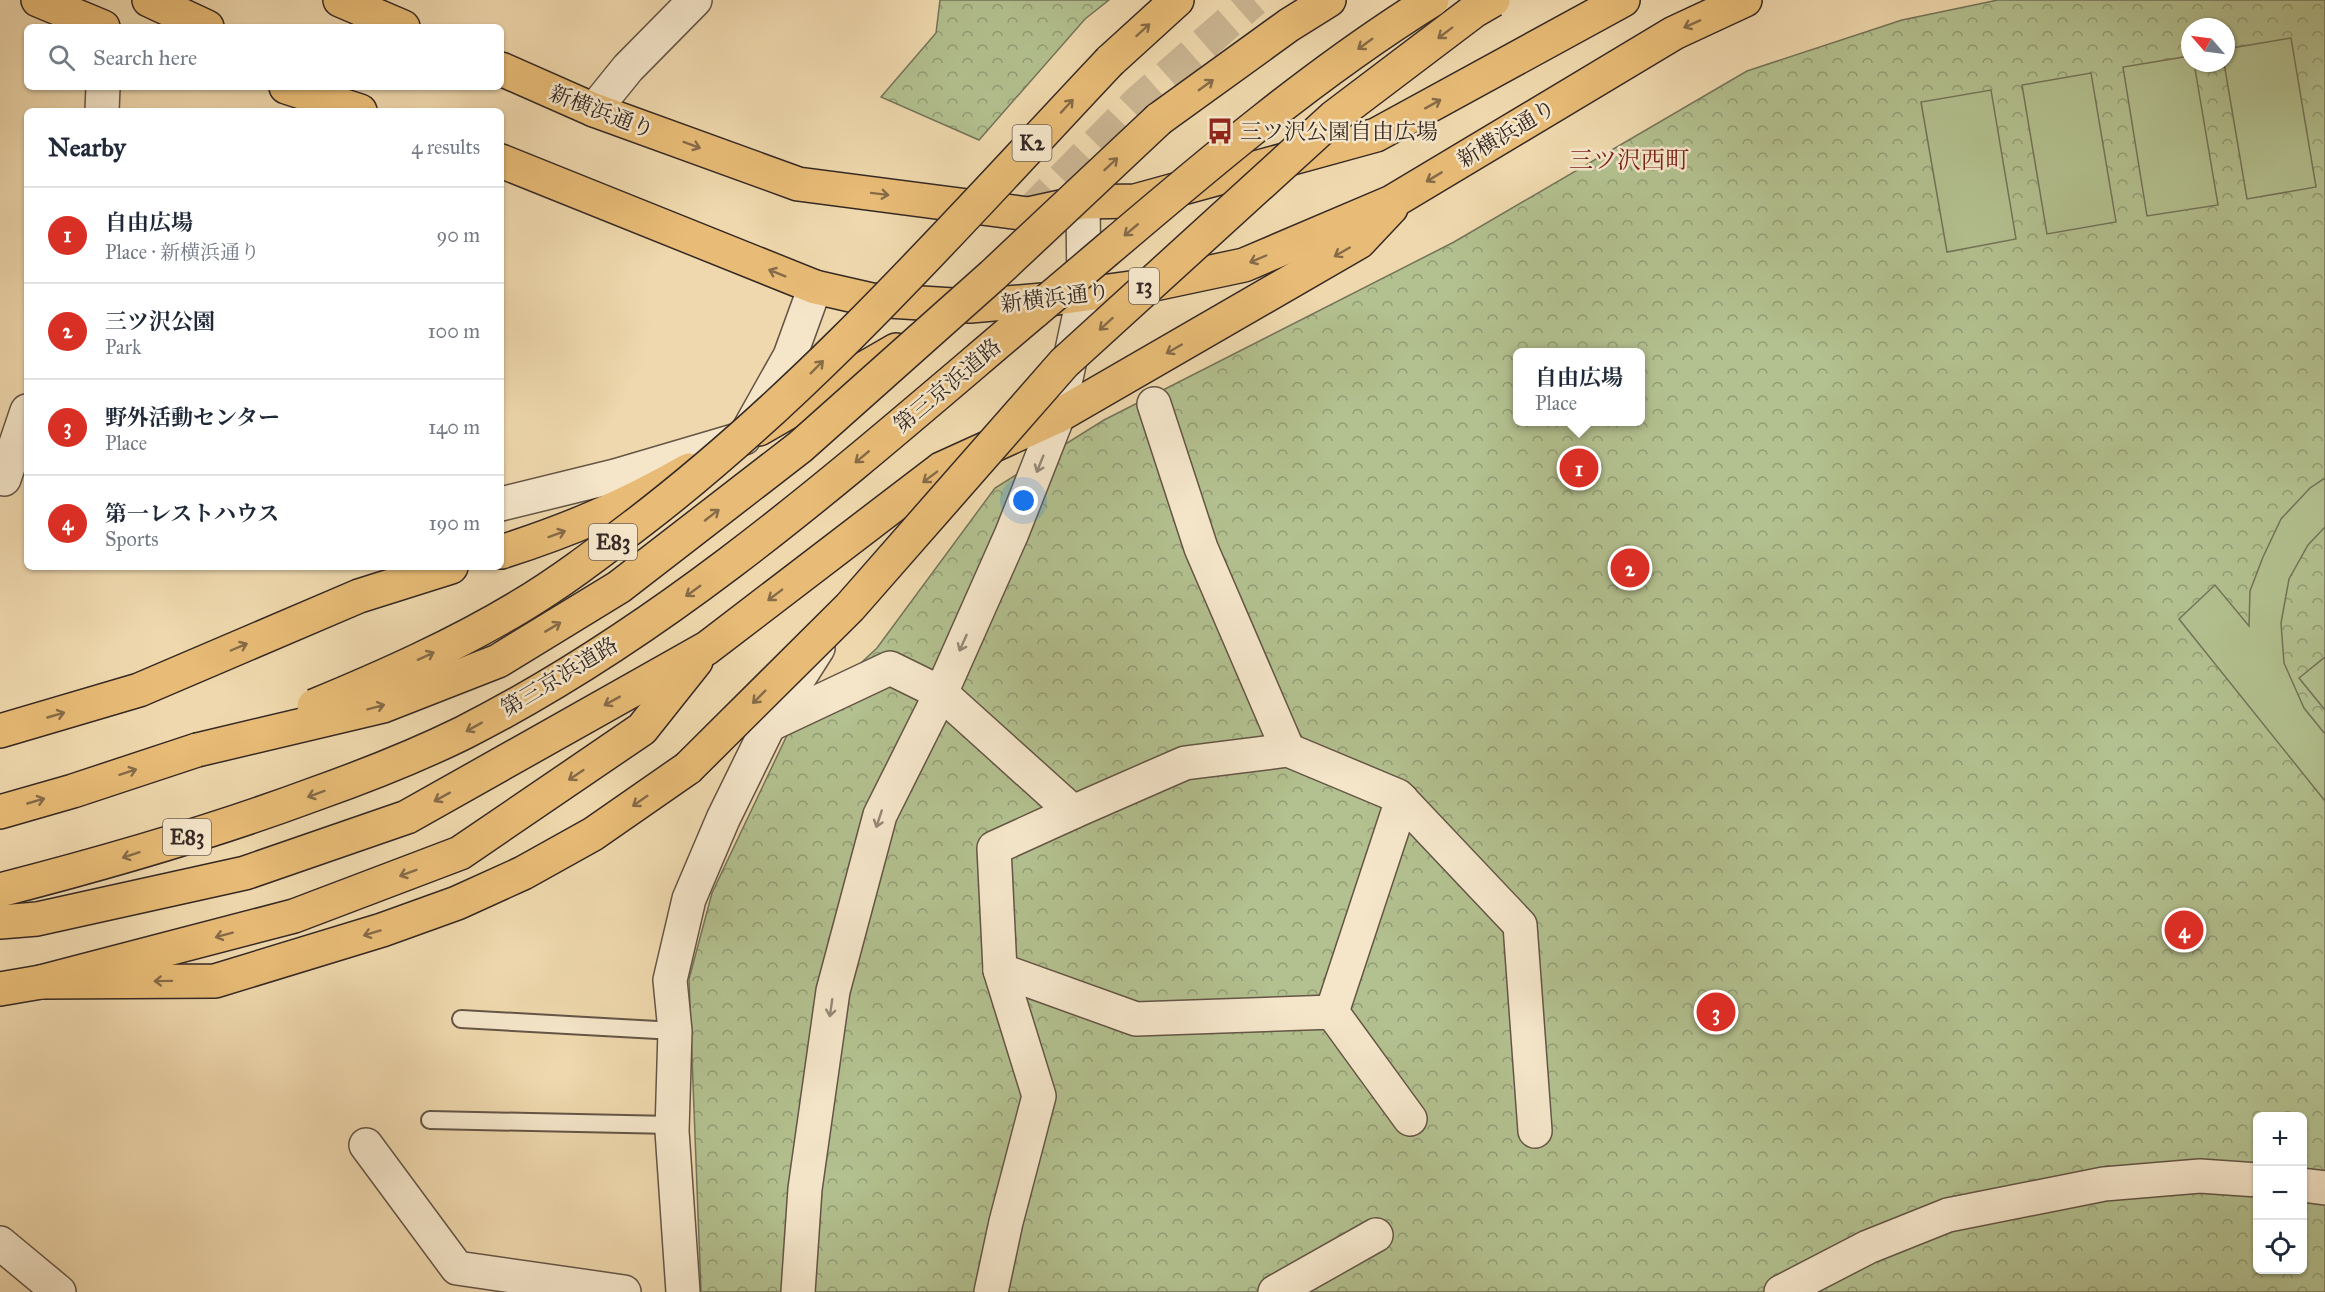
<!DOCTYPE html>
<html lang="en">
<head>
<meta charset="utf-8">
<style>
	:root { --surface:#fff; --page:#f2f2f3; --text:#1f2937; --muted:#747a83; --line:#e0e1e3; --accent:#d93025 }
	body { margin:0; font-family:"IM FELL Great Primer","Noto Serif JP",serif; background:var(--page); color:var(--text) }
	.controls { position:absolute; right:18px; bottom:18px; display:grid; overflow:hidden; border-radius:9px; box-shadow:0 2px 4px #0004 }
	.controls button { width:54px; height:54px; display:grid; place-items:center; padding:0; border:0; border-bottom:2px solid var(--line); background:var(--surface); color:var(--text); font:30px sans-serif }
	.compass { position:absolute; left:2181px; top:18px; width:54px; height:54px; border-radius:50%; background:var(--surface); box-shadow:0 2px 4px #0004; rotate:298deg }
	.you { position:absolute; left:1024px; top:501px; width:21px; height:21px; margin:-15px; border:4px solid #fff; border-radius:50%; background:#1a73e8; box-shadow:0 0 0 9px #1a73e833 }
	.badge { display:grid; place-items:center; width:39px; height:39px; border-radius:50%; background:var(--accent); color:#fff; font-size:20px; font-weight:700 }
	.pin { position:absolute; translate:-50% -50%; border:3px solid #fff; box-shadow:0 2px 6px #0006 }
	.popup { position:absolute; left:1513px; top:348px; width:132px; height:78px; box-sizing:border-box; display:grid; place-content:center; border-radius:9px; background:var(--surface); filter:drop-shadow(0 2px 4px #0005); font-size:20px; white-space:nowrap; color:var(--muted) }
	.popup b { font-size:22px; color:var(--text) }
	.popup::after { content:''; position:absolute; left:50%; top:100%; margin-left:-12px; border:12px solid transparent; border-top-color:var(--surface) }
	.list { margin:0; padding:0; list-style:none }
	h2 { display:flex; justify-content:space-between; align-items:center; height:78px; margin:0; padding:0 24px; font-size:26px }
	h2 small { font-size:20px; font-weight:400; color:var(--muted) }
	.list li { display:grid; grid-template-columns:39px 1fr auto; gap:18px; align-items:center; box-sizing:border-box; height:96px; padding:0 24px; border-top:2px solid var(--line) }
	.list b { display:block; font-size:22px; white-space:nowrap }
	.list p { margin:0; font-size:20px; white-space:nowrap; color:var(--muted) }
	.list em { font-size:20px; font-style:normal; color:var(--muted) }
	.icon { flex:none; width:33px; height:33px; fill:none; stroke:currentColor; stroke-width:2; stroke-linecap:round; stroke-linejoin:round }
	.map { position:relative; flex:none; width:2325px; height:1292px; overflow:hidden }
	.search { position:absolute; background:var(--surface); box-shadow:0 2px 4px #0004; left:24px; top:24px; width:480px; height:66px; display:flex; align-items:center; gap:15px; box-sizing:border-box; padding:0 21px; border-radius:9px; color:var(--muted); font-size:22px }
	.panel { position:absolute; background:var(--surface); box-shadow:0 2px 4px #0004; left:24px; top:108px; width:480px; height:462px; border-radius:9px }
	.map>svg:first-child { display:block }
	.park { fill:url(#park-crowns); stroke:#74745a; stroke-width:1.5; fill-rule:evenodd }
	.pitch { fill:#b3c08f; stroke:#74745a; stroke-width:1.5 }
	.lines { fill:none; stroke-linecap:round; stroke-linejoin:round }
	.highway-tunnel { stroke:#cab592; stroke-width:33; stroke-dasharray:33 16; stroke-linecap:butt }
	.lane-casing { stroke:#645546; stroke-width:20 }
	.street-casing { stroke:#645546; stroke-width:36 }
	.primary-casing { stroke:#352924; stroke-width:36 }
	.highway-casing { stroke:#352924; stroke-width:36 }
	.lane { stroke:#f5e6ca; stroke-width:16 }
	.street { stroke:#f5e6ca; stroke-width:33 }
	.primary { stroke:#e8bc76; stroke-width:33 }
	.highway { stroke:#e8bc76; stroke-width:33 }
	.highway-bridge-casing { stroke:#352924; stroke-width:36; stroke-linecap:butt }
	.highway-bridge { stroke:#e8bc76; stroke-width:33 }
	.oneway { stroke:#866b49 }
	.oneway2 { stroke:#958877 }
	.labels { text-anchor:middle; stroke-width:5; stroke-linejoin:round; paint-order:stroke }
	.shield { fill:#f5e6ca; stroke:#6f6256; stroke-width:1.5 }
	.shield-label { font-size:21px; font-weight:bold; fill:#352924 }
	.street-label { font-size:22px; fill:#352924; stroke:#f5e6ca }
	.poi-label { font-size:22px; fill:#352924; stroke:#f5e6ca; text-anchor:start }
	.neighbourhood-label { font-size:24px; fill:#7a1f14; stroke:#f5e6ca }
</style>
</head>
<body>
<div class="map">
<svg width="2325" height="1292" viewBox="0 0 2325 1292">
	<defs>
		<pattern id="park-crowns" width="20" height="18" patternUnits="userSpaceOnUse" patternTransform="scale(1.5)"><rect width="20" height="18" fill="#b3c08f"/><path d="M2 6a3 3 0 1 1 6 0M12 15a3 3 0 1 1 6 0" fill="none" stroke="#929c75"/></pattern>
	</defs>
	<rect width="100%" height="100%" fill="#efd8ad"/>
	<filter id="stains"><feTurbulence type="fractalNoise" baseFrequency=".00333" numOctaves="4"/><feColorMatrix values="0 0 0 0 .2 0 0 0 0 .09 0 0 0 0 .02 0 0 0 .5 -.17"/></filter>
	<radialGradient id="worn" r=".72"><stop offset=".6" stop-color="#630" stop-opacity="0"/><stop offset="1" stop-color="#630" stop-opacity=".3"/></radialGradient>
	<g class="park">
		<path d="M 940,0 L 1109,0 L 1085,19 L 979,140 L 881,97 L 936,33 Z"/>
		<path d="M 1998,0 L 2325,0 L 2325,1292 L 701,1292 L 689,979 L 712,893 L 790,729 L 877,648 L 995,488 L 1104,420 L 1454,242 L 1747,71 L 1902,20 ZM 2190,27 L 2226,27 L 2226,63 L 2190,63 ZM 1518,352 L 1640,352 L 1640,422 L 1518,422 ZM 2258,1116 L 2302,1116 L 2302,1270 L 2258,1270 Z"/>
	</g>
	<g class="pitch">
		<path d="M 2291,38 L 2316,187 L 2247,199 L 2224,63 L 2226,63 L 2226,49 Z"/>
		<path d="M 2190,56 L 2190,63 L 2194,63 L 2218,205 L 2147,216 L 2123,67 Z"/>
		<path d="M 2091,73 L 2116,222 L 2047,234 L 2022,85 Z"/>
		<path d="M 1991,90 L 2016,239 L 1947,252 L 1921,102 Z"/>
		<path d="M 2325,478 L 2325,527 L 2308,545 L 2289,579 L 2281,623 L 2284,663 L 2304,708 L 2325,734 L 2325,801 L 2179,619 L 2215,585 L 2249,626 L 2250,591 L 2263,557 L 2281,519 L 2310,488 Z"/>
		<path d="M 2325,657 L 2325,710 L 2299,678 Z"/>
	</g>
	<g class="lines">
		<path class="highway-tunnel" d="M 1028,214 L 1136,104 L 1254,0"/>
		<g class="lane-casing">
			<g id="lane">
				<path d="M 461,1019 L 675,1031"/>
				<path d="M 430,1120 L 672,1125"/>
			</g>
		</g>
		<g class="street-casing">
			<g id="street">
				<path d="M 594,110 L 628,68 L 695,0"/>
				<path d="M 102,111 L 103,87"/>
				<path d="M 1154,404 L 1201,548 L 1288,750"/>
				<path d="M 4,479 L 27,411"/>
				<path d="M 501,504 L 615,476 L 744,438 L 790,356 L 815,287"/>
				<path d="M 769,725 L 890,668 L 941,693 L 1073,812 L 994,848 L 1000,970 L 1039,1096 L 1006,1222 L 991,1292"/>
				<path d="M 1073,812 L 1185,763 L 1288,750 L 1398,796 L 1520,925 L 1535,1131"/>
				<path d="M 1000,970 L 1136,1019 L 1332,1012 L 1410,1119"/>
				<path d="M 1332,1012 L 1402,800"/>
				<path d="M 366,1145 L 457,1268 L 624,1292"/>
				<path d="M 2302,1185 L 2325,1188"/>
				<path d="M 0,1243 L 59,1292"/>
				<path d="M 683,1292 L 672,1131 L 675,1031 L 670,980 L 689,899 L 723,819 L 769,725 L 818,648"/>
				<path d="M 798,1292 L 805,1189 L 833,991 L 880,815 L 941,693 L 1012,533 L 1058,416 L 1084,294 L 1083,202"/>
				<path d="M 1275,1292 L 1376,1235"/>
				<path d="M 1781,1292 L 1868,1247 L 1948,1215 L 2104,1184 L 2200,1176 L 2258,1180"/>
			</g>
		</g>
		<g class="primary-casing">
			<g id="primary">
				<path d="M 38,0 L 103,27"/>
				<path d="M 149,0 L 207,27"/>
				<path d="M 340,0 L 403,27"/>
				<path d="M 501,69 L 594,110 L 798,184 L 1028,214 L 1083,202 L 1135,201 L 1376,135 L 1623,0"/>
				<path d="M 286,87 L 360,111"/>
				<path d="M 501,161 L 815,287 L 872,300 L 970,306 L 1043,300 L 1145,286 L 1244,265 L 1392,202 L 1674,33 L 1745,0"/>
				<path d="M 1058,416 L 1359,242 L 1391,208"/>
			</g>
		</g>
		<g class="highway-casing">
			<g id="highway">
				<path d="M 1110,61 L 1177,0"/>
				<path d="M 1159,119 L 1289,25 L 1329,0"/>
				<path d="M 759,429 L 896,350"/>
				<path d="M 501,552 C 570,530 626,506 689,470"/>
				<path d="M 0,731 L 139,690 L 359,596 L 451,567"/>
				<path d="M 0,812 L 73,791 L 197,750"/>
				<path d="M 0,890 C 105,863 210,833 312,795 C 363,777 414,757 463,733 C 676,625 854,464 1035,311"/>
				<path d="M 0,922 L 37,919 L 245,873 L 407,817 L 707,648 L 941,469 L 1058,416"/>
				<path d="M 41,982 L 294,916 L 460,853 L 642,729 L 696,661"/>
				<path d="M 0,989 L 41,982 L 215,981 L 382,930 L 457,903 L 523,873 L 593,834 L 688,768"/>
			</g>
		</g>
		<use href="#lane" class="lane"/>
		<use href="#street" class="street"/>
		<use href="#primary" class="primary"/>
		<use href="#highway" class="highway"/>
		<g class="highway-bridge-casing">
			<g id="highway-bridge">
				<path d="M 1035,311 C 1164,203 1289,89 1432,0"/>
				<path d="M 314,706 C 384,677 454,646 519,607 C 561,582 600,552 638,523 C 813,389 959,221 1110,61"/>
				<path d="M 197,750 L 383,706 L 498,661 L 619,587 L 800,447 L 993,275 L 1159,119"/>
				<path d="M 688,768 L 850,607 L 1064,363 L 1334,117 L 1474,11 L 1493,0"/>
			</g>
		</g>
		<use href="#highway-bridge" class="highway-bridge"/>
	</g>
	<defs><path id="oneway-shaft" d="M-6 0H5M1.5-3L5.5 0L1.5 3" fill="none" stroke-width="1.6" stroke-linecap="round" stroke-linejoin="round" transform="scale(1.5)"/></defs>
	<g class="oneway">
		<use href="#oneway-shaft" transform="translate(1692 24) rotate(156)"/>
		<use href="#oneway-shaft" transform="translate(1143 30) rotate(-42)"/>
		<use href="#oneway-shaft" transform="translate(1445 33) rotate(143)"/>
		<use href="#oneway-shaft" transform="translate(1365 44) rotate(144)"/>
		<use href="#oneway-shaft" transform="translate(1206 85) rotate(-36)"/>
		<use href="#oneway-shaft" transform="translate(1433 104) rotate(-29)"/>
		<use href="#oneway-shaft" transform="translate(1067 106) rotate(-47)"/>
		<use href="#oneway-shaft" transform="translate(692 145) rotate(20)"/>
		<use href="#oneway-shaft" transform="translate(1111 164) rotate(-43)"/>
		<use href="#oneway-shaft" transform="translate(1434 177) rotate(149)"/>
		<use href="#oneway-shaft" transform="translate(880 194) rotate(7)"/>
		<use href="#oneway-shaft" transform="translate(1131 230) rotate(140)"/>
		<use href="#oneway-shaft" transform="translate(1342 252) rotate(150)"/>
		<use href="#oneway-shaft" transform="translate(1258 259) rotate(157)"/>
		<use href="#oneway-shaft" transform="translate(777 273) rotate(-158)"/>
		<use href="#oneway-shaft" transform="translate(1106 324) rotate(138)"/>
		<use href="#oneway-shaft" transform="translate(1174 349) rotate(150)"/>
		<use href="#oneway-shaft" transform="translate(817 367) rotate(-45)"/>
		<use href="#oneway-shaft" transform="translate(862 457) rotate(140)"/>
		<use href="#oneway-shaft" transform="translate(930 477) rotate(143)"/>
		<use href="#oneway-shaft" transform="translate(712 515) rotate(-38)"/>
		<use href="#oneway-shaft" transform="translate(557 534) rotate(-20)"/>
		<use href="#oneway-shaft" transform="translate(693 591) rotate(144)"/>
		<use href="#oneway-shaft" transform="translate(775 595) rotate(143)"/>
		<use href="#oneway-shaft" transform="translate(553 627) rotate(-31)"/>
		<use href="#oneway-shaft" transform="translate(239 647) rotate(-23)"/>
		<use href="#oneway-shaft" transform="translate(426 656) rotate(-25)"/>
		<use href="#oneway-shaft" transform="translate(759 697) rotate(135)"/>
		<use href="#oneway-shaft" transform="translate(612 701) rotate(151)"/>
		<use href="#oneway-shaft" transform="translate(376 707) rotate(-15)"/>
		<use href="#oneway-shaft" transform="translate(56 715) rotate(-16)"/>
		<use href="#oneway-shaft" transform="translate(474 727) rotate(151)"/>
		<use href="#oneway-shaft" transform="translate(128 772) rotate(-18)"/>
		<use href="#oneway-shaft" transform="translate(576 775) rotate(146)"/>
		<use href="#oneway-shaft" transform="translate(316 794) rotate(160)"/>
		<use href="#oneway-shaft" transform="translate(442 797) rotate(151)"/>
		<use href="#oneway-shaft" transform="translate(36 801) rotate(-16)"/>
		<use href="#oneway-shaft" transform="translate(640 801) rotate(145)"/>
		<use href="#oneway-shaft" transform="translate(131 855) rotate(162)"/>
		<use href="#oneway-shaft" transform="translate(408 873) rotate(159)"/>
		<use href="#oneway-shaft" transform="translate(372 933) rotate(163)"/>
		<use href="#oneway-shaft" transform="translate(224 935) rotate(165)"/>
		<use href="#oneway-shaft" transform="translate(163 981) rotate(179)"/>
	</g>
	<g class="oneway2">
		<use href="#oneway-shaft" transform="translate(1040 464) rotate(112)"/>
		<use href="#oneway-shaft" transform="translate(963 643) rotate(114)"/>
		<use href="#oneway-shaft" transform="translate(879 819) rotate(108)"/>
		<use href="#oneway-shaft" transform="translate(831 1008) rotate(98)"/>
	</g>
	<defs>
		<g id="bus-bare" transform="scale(2.07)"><path d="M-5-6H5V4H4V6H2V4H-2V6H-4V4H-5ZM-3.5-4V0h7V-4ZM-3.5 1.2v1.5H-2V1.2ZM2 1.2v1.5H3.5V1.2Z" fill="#8f2418" stroke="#f5e6ca" stroke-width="2.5" paint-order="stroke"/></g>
	</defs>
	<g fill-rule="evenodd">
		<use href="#bus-bare" x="1220" y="131"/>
	</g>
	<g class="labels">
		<g class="shield">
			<rect x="1012.5" y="125" width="39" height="36" rx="4.5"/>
			<rect x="1129" y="268" width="30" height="36" rx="4.5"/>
			<rect x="589" y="524" width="48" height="36" rx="4.5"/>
			<rect x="163" y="819" width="48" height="36" rx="4.5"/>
		</g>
		<g class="shield-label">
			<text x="1032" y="150">K2</text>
			<text x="1144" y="293">13</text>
			<text x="613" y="549">E83</text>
			<text x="187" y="844">E83</text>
		</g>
		<g class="street-label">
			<text transform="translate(602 111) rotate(21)" y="8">新横浜通り</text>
			<text transform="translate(1506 133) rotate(-31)" y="8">新横浜通り</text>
			<text transform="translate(1055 297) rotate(-7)" y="8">新横浜通り</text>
			<text transform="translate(947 385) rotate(-40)" y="8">第三京浜道路</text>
			<text transform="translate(559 676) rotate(-31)" y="8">第三京浜道路</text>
		</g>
		<g class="poi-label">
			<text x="1240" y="139">三ツ沢公園自由広場</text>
		</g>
		<g class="neighbourhood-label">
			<text x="1629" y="168">三ツ沢西町</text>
		</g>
	</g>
	<rect width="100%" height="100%" filter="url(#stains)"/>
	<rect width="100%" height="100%" fill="url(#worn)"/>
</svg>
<div class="controls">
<button>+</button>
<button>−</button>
<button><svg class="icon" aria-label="locate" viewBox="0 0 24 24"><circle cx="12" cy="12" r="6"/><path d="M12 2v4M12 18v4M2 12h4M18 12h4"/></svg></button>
</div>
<svg class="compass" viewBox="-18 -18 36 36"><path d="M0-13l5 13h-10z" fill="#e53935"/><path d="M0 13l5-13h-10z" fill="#747a83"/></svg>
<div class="you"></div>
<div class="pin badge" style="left:1579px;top:468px">1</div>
<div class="popup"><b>自由広場</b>Place</div>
<div class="pin badge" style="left:1630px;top:568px">2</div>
<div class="pin badge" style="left:1716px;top:1012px">3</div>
<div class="pin badge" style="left:2184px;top:930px">4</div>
<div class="search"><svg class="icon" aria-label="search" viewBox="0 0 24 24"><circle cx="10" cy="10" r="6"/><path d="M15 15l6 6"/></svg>Search here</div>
<section class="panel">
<h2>Nearby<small>4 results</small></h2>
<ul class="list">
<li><span class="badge">1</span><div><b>自由広場</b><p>Place · 新横浜通り</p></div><em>90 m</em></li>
<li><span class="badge">2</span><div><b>三ツ沢公園</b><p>Park</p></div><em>100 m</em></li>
<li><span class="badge">3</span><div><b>野外活動センター</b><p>Place</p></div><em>140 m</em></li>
<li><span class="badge">4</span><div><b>第一レストハウス</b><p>Sports</p></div><em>190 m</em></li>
</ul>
</section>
</div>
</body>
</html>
